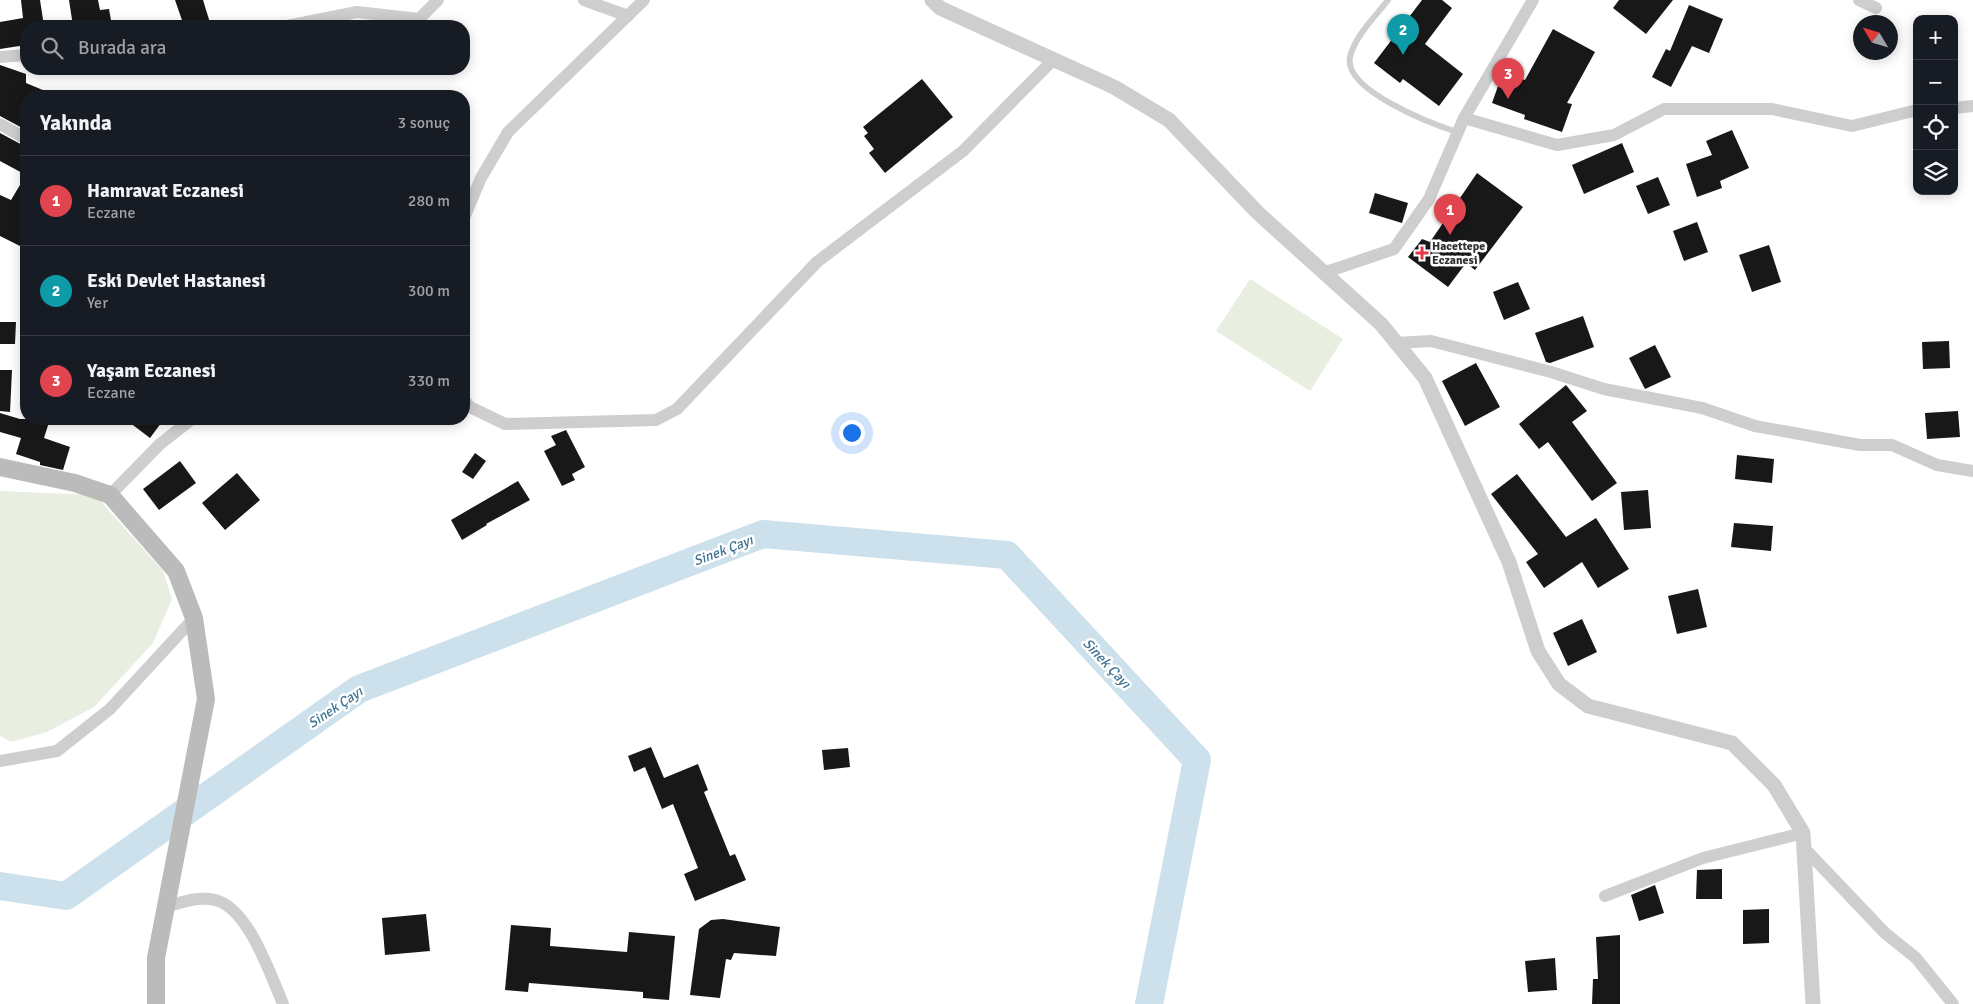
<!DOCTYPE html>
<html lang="tr">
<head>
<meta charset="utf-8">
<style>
	:root { --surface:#171b24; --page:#242831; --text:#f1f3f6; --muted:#9ea1a6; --line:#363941; --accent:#e23a48 }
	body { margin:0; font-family:Signika,sans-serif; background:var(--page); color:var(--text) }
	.controls { position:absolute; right:15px; top:15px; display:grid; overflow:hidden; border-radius:10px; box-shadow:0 2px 12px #0003 }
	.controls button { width:45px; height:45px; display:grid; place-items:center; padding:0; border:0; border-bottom:1px solid var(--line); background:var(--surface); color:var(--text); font:25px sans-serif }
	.compass { position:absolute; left:1853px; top:15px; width:45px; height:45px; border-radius:50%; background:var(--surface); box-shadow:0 2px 12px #0003; rotate:308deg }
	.you { position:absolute; left:851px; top:432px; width:18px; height:18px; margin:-12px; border:4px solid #fff; border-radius:50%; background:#1a73e8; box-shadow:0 0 0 8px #1a73e833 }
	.badge { display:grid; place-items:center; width:32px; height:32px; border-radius:50%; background:var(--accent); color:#fff; font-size:16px; font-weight:700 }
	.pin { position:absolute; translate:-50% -41px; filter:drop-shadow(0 1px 2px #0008) }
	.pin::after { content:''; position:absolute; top:26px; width:18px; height:15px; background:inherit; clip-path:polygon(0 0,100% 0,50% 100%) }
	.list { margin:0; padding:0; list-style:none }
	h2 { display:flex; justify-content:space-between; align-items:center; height:65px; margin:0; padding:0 20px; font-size:21px }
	h2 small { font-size:16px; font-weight:400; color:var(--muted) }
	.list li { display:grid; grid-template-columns:32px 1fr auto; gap:15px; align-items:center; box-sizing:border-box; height:90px; padding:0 20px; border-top:1px solid var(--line) }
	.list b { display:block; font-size:19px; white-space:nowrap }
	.list p { margin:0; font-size:16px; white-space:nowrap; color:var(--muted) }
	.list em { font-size:16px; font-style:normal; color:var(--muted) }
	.icon { flex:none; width:28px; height:28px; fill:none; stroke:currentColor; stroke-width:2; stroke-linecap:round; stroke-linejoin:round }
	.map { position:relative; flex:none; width:1973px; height:1004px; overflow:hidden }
	.search { position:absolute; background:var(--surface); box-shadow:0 2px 12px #0003; left:20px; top:20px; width:450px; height:55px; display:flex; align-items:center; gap:12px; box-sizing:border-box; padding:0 18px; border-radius:20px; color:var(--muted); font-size:19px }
	.panel { position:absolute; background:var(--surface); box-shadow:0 2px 12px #0003; left:20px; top:90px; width:450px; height:335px; border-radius:20px }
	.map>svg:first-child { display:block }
	.green { fill:#e8eee0 }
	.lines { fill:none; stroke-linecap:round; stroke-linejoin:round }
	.river { stroke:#cde1ed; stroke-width:28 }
	.building { fill:#181818 }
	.service { stroke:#cecece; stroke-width:6 }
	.minor { stroke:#cecece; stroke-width:12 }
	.tertiary { stroke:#cecece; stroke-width:15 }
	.secondary { stroke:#bbb; stroke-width:18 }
	.poi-dot { fill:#e23a48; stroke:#fff; stroke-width:2 }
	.labels { text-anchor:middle; stroke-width:5; stroke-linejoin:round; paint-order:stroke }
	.poi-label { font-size:12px; font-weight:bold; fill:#313131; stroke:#fff; text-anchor:start }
	.water-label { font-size:14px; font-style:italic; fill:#407493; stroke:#fff }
</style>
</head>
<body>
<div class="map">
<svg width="1973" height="1004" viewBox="0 0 1973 1004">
	<rect width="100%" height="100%" fill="#fff"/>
	<g class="green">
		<path d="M 1250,279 L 1343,339 L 1310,391 L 1216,331 Z"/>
		<path d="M 0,491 L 95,495 L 163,571 L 172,599 L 153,643 L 94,707 L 47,732 L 11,742 L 0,736 Z"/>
	</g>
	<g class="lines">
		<path class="river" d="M 0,886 L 66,896 L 359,689 L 763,534 L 1007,555 L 1197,760 L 1149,1004"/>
	</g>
	<g class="building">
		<path d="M 21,0 L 40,0 L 44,26 L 26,26 L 26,45 L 0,49 L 0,22 L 23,18 Z"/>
		<path d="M 69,0 L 98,0 L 100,10 L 109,9 L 112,26 L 73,26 Z"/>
		<path d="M 175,0 L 203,0 L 211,26 L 184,26 Z"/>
		<path d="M 1422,0 L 1442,0 L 1452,8 L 1425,44 L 1463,74 L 1439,106 L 1403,79 L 1400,83 L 1374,63 Z"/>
		<path d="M 1619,0 L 1673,0 L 1646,34 L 1613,8 Z"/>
		<path d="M 1689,5 L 1723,19 L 1709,53 L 1692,46 L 1671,87 L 1652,77 L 1666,49 L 1670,51 Z"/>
		<path d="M 1553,29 L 1595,52 L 1567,103 L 1572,104 L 1562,132 L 1524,119 L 1525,115 L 1492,103 L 1503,72 L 1525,80 Z"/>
		<path d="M 0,65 L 26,74 L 26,83 L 57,96 L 26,96 L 26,130 L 0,116 Z"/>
		<path d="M 922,79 L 953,117 L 885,173 L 869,153 L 874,149 L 864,136 L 868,133 L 863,127 Z"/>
		<path d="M 1732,130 L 1749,168 L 1720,181 L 1722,188 L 1697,197 L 1686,164 L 1712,155 L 1706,141 Z"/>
		<path d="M 0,133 L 26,147 L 26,175 L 0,161 Z"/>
		<path d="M 1622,143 L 1634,172 L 1584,194 L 1572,165 Z"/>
		<path d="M 1477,173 L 1523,207 L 1475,270 L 1466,263 L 1448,287 L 1408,257 L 1422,239 L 1430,242 Z"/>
		<path d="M 26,175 L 26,240 L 20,246 L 0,236 L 0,195 L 11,200 Z"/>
		<path d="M 1658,177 L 1670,205 L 1648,214 L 1636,186 Z"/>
		<path d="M 1375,193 L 1408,203 L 1402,223 L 1369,213 Z"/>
		<path d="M 1697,222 L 1708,252 L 1684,261 L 1673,231 Z"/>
		<path d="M 1769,245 L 1781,282 L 1752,292 L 1739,255 Z"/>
		<path d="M 1518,282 L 1530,309 L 1504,320 L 1493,292 Z"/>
		<path d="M 1583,316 L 1594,347 L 1550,363 L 1546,362 L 1535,333 Z"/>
		<path d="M 0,322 L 16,322 L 15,344 L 0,344 Z"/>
		<path d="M 1949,341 L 1950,368 L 1923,369 L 1922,342 Z"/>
		<path d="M 1655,345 L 1671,377 L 1645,389 L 1629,358 Z"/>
		<path d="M 1476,363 L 1500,407 L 1465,426 L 1442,381 Z"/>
		<path d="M 0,370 L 12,370 L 10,412 L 0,411 Z"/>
		<path d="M 1566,385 L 1587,411 L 1572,422 L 1617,483 L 1592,501 L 1548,442 L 1539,449 L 1519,424 Z"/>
		<path d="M 1958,411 L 1960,437 L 1927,439 L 1925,413 Z"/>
		<path d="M 0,413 L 20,419 L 50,419 L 44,438 L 70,447 L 63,470 L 40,465 L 40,462 L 16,454 L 21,438 L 0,432 Z"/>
		<path d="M 125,419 L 164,419 L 150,438 Z"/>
		<path d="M 566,430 L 585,467 L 572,474 L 575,480 L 562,486 L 544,451 L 556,445 L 551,436 Z"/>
		<path d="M 475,453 L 486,461 L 473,479 L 462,472 Z"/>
		<path d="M 1737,455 L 1774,459 L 1772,483 L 1735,479 Z"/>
		<path d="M 180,461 L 196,483 L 159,510 L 143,489 Z"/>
		<path d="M 237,473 L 260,500 L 225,530 L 202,503 Z"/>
		<path d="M 1517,474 L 1566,537 L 1596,518 L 1629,569 L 1598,588 L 1582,562 L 1544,588 L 1526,562 L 1538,554 L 1491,494 Z"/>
		<path d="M 518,481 L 530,500 L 486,524 L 487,525 L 462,540 L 451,520 Z"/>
		<path d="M 1648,490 L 1651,528 L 1624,530 L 1621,492 Z"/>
		<path d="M 1734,523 L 1773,526 L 1771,551 L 1731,547 Z"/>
		<path d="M 1698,589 L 1707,627 L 1677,634 L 1668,596 Z"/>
		<path d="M 1582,619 L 1597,652 L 1568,666 L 1553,633 Z"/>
		<path d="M 651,747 L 664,778 L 698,764 L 708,790 L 704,792 L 730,856 L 735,854 L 746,880 L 695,901 L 684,874 L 698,868 L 673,804 L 662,809 L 645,767 L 634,772 L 628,756 Z"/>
		<path d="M 848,748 L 850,767 L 824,770 L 822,750 Z"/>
		<path d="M 1722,869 L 1722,899 L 1696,899 L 1697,870 Z"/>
		<path d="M 1655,885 L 1664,913 L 1639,921 L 1631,895 Z"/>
		<path d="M 1769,909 L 1769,943 L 1743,944 L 1743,910 Z"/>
		<path d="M 426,914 L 430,951 L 385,955 L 382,918 Z"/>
		<path d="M 723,919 L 780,927 L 776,956 L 734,953 L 731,960 L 726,959 L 720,998 L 690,995 L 699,929 L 711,920 Z"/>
		<path d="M 511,925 L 551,928 L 550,946 L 627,952 L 629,932 L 675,936 L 669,1000 L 643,998 L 643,992 L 529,983 L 528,992 L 505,990 Z"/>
		<path d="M 1620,935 L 1620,1004 L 1592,1004 L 1593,979 L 1598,979 L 1596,937 Z"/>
		<path d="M 1555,958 L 1557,990 L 1528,992 L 1525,961 Z"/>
	</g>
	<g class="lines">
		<path class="service" d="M 1388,0 C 1375,17 1355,36 1350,57 C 1343,90 1432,124 1457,132"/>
		<g class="minor">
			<path d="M 584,0 L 628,16"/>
			<path d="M 1859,0 L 1876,8"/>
			<path d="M 287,26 L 357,12 L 419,19 L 438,0"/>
			<path d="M 0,57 L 26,55"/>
			<path d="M 1954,108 L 1973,106"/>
			<path d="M 1464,118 L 1557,145 L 1614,135 L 1664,109 L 1772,109 L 1852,126 L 1917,110"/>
			<path d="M 0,124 L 26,139"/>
			<path d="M 464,218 L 481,178 L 508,132 L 644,0"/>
			<path d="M 1326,272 L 1394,249 L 1429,199 L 1464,118 L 1533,0"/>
			<path d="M 1396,343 L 1431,341 L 1551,372 L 1604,389 L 1702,408 L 1755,426 L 1860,445 L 1892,445 L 1937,465 L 1973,471"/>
			<path d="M 464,400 L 470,407 L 505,424 L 656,420 L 677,409 L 817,262 L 963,151 L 1053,60"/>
			<path d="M 110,495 L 160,444 L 192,419"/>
			<path d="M 0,761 L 57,751 L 110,709 L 194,618"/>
			<path d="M 1804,848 L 1885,933 L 1916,958 L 1953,1004"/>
			<path d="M 1605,896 L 1703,858 L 1803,833"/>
			<path d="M 166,907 C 183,902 198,896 215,900 C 248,907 271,976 283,1004"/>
		</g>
		<path class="tertiary" d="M 932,0 L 940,8 L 1114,87 L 1169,120 L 1258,213 L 1381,324 L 1425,378 L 1509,562 L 1538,651 L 1559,684 L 1588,706 L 1732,743 L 1774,785 L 1803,833 L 1813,1004"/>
		<path class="secondary" d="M 0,467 L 75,483 L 110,495 L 176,571 L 194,618 L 206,699 L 156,958 L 156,1004"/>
	</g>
	<path class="poi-dot" d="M1419.5 245.5h5v5h5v5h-5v5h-5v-5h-5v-5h5z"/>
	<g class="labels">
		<g class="poi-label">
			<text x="1432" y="250">Hacettepe<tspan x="1432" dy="14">Eczanesi</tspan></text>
		</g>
		<g class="water-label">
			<text transform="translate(723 550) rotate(-21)" y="5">Sinek Çayı</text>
			<text transform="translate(1107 663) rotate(47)" y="5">Sinek Çayı</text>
			<text transform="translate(335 707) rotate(-34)" y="5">Sinek Çayı</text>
		</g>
	</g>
</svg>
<div class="controls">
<button>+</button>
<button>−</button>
<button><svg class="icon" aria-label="locate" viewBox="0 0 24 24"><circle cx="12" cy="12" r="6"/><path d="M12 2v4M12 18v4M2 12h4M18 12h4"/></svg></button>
<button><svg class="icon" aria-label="layers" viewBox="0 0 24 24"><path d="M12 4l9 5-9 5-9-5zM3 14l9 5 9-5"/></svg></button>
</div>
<svg class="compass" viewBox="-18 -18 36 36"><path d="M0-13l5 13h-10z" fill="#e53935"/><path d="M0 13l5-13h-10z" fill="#9ea1a6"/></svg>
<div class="you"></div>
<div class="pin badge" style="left:1450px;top:235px;background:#e0444e">1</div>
<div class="pin badge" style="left:1403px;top:55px;background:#0f9aa8">2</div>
<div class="pin badge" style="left:1508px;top:99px;background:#e0444e">3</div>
<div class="search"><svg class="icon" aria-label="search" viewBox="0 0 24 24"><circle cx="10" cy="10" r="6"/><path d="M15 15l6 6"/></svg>Burada ara</div>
<section class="panel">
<h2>Yakında<small>3 sonuç</small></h2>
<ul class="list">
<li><span class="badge" style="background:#e0444e">1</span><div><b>Hamravat Eczanesi</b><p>Eczane</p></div><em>280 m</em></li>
<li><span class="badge" style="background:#0f9aa8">2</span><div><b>Eski Devlet Hastanesi</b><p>Yer</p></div><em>300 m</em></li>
<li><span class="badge" style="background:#e0444e">3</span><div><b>Yaşam Eczanesi</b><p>Eczane</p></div><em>330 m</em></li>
</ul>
</section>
</div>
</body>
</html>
